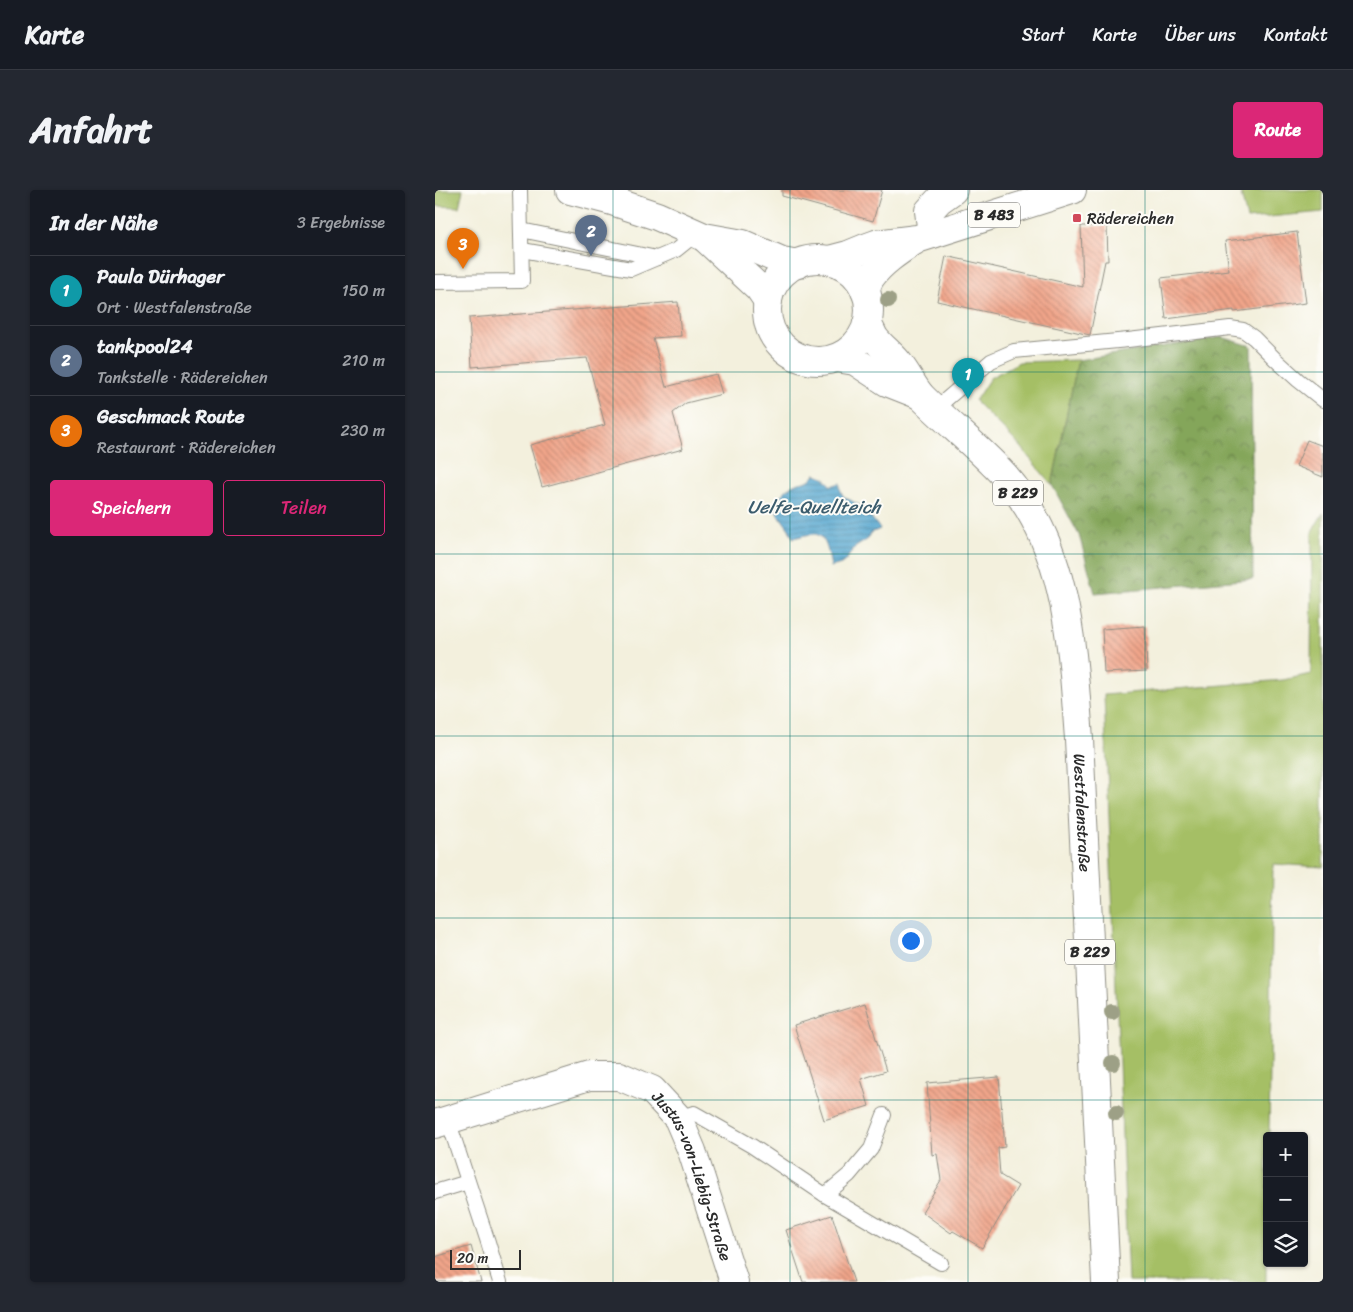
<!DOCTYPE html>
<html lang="de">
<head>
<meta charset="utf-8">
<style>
	:root { --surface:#171b24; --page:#242831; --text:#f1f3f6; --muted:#9ea1a6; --line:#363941; --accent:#db2777 }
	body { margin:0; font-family:Sriracha,sans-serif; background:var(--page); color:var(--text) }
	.controls { position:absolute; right:15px; bottom:15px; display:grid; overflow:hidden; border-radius:5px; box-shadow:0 1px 4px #0004 }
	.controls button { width:45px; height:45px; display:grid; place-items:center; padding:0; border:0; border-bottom:1px solid var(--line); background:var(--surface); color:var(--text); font:25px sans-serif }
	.scale { position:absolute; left:15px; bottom:12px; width:71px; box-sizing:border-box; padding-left:5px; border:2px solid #2b2b2b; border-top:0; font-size:14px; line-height:18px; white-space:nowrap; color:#2b2b2b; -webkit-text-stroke:4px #fdfcf7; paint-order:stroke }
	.you { position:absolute; left:475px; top:750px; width:18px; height:18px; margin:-12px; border:4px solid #fff; border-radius:50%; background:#1a73e8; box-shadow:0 0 0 8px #1a73e833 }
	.badge { display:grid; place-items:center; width:32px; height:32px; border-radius:50%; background:var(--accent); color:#fff; font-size:16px; font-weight:700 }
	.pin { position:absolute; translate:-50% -41px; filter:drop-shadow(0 1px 2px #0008) }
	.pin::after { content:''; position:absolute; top:26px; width:18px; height:15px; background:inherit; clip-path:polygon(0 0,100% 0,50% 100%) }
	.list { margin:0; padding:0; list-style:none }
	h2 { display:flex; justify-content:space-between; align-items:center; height:65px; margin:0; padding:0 20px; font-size:21px }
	h2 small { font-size:16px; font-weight:400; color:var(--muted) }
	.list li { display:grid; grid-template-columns:32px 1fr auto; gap:15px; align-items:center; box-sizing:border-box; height:70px; padding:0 20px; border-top:1px solid var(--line) }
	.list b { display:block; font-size:19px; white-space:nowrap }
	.list p { margin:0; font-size:16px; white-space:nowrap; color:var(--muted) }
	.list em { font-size:16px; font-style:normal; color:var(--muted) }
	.actions { display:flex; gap:10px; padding:15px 20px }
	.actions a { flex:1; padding:11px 0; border:1px solid var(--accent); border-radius:5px; text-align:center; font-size:18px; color:var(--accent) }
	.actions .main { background:var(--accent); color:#fff }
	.icon { flex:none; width:28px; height:28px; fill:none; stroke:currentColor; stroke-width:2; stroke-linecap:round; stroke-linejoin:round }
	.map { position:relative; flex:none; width:888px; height:1092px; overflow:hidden; border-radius:5px }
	header { display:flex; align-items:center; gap:30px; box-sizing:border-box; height:70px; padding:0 25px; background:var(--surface); border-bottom:1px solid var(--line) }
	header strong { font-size:24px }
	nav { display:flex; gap:28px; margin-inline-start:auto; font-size:18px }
	.intro { display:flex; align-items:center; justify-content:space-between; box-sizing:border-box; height:120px; padding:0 30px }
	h1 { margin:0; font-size:35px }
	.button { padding:12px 22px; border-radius:5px; background:var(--accent); color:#fff; font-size:18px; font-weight:700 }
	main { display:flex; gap:30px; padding:0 30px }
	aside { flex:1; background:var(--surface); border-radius:5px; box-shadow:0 1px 4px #0004 }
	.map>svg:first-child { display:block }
	.grass { fill:#a5bf65; stroke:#687548 }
	.forest { fill:url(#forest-crowns); stroke:#586842 }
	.water { fill:url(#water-rules); stroke:#40687d }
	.building { fill:url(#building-back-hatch) }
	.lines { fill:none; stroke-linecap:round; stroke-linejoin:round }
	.lane-casing { stroke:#8f8e84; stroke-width:16 }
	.street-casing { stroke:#8f8e84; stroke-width:30 }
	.primary-casing { stroke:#8f8e84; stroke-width:30 }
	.lane { stroke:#fff; stroke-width:14 }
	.street { stroke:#fff; stroke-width:28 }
	.primary { stroke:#fff; stroke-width:28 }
	.tree { fill:#9da086 }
	.grid { fill:none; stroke:#0f766e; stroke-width:1; stroke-opacity:0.55 }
	.poi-dot { fill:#d1495b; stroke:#fdfcf7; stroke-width:2 }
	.labels { text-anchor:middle; stroke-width:4; stroke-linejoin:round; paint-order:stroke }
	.shield { fill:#fdfcf7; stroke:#6a6a68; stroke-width:1 }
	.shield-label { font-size:15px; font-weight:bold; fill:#2b2b2b }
	.poi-label { font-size:16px; fill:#2b2b2b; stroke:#fdfcf7; text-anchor:start }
	.street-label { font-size:16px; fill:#2b2b2b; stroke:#fdfcf7 }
	.water-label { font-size:18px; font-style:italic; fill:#3b5c6d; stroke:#fdfcf7 }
</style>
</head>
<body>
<header>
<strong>Karte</strong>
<nav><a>Start</a><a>Karte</a><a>Über uns</a><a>Kontakt</a></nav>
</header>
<div class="intro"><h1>Anfahrt</h1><a class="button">Route</a></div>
<main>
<aside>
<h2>In der Nähe<small>3 Ergebnisse</small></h2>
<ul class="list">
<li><span class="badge" style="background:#0f9aa8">1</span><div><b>Paula Dürhager</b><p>Ort · Westfalenstraße</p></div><em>150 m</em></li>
<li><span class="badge" style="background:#5c6f8a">2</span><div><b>tankpool24</b><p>Tankstelle · Rädereichen</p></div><em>210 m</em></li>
<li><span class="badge" style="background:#e8710a">3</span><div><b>Geschmack Route</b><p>Restaurant · Rädereichen</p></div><em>230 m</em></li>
</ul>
<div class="actions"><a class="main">Speichern</a><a>Teilen</a></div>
</aside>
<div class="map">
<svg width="888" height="1092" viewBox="0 0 888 1092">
	<defs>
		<pattern id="forest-crowns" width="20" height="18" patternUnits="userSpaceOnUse" patternTransform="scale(1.25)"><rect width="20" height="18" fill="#84a65a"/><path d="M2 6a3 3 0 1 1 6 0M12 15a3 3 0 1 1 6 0" fill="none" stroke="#6c874b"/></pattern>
		<pattern id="water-rules" width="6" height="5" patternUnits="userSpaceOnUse" patternTransform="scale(1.25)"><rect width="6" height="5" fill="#54a6cf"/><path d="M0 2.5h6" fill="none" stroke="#4687a8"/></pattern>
		<pattern id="building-back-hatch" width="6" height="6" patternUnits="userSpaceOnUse" patternTransform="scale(1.25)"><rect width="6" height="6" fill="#f1a58a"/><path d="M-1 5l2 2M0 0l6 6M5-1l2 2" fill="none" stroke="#c38771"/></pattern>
	</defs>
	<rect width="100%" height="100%" fill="#fdfcf7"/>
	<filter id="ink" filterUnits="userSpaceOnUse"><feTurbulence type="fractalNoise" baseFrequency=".02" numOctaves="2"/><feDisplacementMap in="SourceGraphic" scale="10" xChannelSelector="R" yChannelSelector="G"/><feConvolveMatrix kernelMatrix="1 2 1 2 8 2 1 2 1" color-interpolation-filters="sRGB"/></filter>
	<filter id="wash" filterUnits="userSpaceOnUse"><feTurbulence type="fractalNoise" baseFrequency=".0096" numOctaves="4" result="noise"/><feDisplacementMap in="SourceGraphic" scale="20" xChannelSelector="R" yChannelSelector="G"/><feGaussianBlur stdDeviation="1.12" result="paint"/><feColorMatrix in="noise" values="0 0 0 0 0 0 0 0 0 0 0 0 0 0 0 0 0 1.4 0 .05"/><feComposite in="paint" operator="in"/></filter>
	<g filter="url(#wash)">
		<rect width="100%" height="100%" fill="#f3f0dd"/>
		<g class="grass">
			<path d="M 0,0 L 28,0 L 24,17 L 0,16 Z"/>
			<path d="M 805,0 L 888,0 L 888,22 L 812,29 Z"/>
			<path d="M 643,170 L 617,295 L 581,252 L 540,211 L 555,188 L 584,172 Z"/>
			<path d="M 888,323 L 888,677 L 838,674 L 834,946 L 832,946 L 831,1092 L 693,1092 L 669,505 L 848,490 L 876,484 L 877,342 Z"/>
		</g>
		<path class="forest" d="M 787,147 L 816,156 L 818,389 L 660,403 L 644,345 L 617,295 L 643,170 Z"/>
		<path class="water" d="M 380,284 C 388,286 392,289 396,296 L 405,293 L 405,299 L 408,306 L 429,318 L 445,339 L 436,343 L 433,349 L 419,358 L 411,370 L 406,374 L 396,377 C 394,367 392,343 378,344 C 372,344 364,347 358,348 L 354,339 L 341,321 L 340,311 C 345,307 354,296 359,295 C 370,290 371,295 380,284 Z"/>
		<g id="blocks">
			<g class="building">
				<path d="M 347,0 L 447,0 L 438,31 L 347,6 Z"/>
				<path d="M 646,36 L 672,36 L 673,71 L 670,71 L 655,145 L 502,111 L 511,66 L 648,97 Z"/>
				<path d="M 862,42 L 871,113 L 799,122 L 799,120 L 731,129 L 726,88 L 794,80 L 790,51 Z"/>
				<path d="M 243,112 L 246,146 L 218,148 L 231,197 L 281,184 L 287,204 L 251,213 L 238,223 L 248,259 L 107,297 L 95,255 L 170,235 L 152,168 L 37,177 L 34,128 Z"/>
				<path d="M 872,250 L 888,256 L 888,287 L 861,276 Z"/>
				<path d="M 710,436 L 712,481 L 669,483 L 667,439 Z"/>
				<path d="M 430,813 L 451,881 L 426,889 L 434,916 L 389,930 L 359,835 Z"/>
				<path d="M 564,887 L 570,957 L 563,958 L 565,985 L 583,996 L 547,1058 L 518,1041 L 516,1043 L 487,1022 L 506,990 L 502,964 L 497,965 L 492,893 Z"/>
				<path d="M 397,1025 L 419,1092 L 368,1092 L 351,1040 Z"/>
				<path d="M 36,1056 L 46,1092 L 0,1092 L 0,1067 Z"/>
			</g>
		</g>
	</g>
	<g filter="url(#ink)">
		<use href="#blocks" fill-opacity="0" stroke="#8f8e84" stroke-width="1"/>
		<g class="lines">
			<g class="lane-casing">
				<g id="lane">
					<path d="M 86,40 L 222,68"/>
					<path d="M 87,60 L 196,79 L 241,60 L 261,44"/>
					<path d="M 0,92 L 87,91 L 85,0"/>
					<path d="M 500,219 L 556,171 L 579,161 L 693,150 L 795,138 L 808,140 L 819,148 L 840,169 L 863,190 L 888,210"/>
					<path d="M 243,928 L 259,923 L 317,956 L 390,1005 L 506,1073"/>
					<path d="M 13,930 L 53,1052 L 65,1092"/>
					<path d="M 0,1002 L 33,992"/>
					<path d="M 390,1005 L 414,985 L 436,959 L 449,925"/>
				</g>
			</g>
			<g class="street-casing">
				<g id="street">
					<path d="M 497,44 L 494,21 L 504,10 L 518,0"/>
					<path id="s1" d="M 0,934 L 154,886 L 184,886 L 217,900 L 243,928 L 257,961 L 299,1092"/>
				</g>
			</g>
			<g class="primary-casing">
				<g id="primary">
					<path d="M 135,0 L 177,11 L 222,26 L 269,47 L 308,54 L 347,71 L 363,74"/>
					<path d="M 269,47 L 324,98 L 333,111"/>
					<circle cx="383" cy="120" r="51"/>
					<path d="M 394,70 L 413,65 L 430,58 L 441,54 L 482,49 L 637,0"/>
					<path d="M 430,101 C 432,96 433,91 436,87 C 447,72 464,61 479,51"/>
					<path id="s2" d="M 432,134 C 435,138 437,143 439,147 C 446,157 458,165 465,175 C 473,185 478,197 486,206 C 513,233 543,257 569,285 C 634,357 637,457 644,549 L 671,1092"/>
					<path d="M 402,168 L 420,171 L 452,192 L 485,205"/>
				</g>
			</g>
			<use href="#lane" class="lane"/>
			<use href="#street" class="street"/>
			<use href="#primary" class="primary"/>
		</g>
		<g class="tree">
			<circle cx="453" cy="110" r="8"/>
			<circle cx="677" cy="822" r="8"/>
			<circle cx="678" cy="873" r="8"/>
			<circle cx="681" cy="923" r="8"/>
		</g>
	</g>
	<path class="grid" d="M 178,0 L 178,1092M 355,0 L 355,1092M 533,0 L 533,1092M 710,0 L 710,1092M 0,182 L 888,182M 0,364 L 888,364M 0,546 L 888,546M 0,728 L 888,728M 0,910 L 888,910"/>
	<rect class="poi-dot" x="637" y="23" width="10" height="10" rx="2.5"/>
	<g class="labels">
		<g class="shield">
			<rect x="533" y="12.5" width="52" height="25" rx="4"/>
			<rect x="558" y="290.5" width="50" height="25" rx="4"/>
			<rect x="630" y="749.5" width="50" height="25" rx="4"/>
		</g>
		<g class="shield-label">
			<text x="559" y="30">B 483</text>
			<text x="583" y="308">B 229</text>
			<text x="655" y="767">B 229</text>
		</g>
		<g class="poi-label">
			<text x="652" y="34">Rädereichen</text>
		</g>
		<g class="street-label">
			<text dy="6" stroke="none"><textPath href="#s2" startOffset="559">Westfalenstraße</textPath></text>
			<text dy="6" stroke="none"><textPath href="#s1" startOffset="324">Justus-von-Liebig-Straße</textPath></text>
		</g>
		<g class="water-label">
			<text x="379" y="323">Uelfe-Quellteich</text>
		</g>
	</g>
</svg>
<div class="controls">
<button>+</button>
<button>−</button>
<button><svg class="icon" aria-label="layers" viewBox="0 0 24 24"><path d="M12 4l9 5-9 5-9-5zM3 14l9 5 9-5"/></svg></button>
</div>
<div class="scale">20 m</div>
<div class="you"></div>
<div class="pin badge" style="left:533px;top:209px;background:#0f9aa8">1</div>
<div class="pin badge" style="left:156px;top:66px;background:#5c6f8a">2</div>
<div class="pin badge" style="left:28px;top:79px;background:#e8710a">3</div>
</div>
</main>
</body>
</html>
